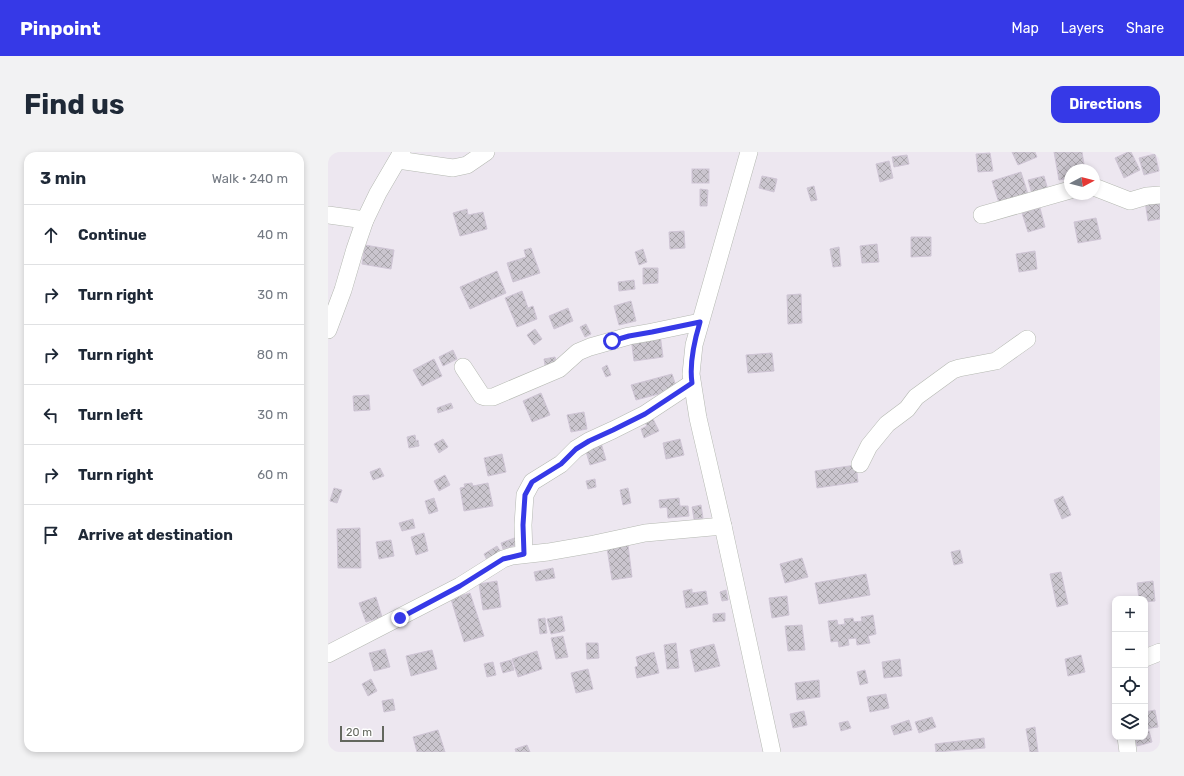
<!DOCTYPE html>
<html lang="en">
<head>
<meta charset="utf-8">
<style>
	:root { --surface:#fff; --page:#f2f2f3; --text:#1f2937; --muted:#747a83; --line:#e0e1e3; --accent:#3639e7 }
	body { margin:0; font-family:Rubik,sans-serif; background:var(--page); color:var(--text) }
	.controls { position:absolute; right:12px; bottom:12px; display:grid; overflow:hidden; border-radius:8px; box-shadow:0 2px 6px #0003 }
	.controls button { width:36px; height:36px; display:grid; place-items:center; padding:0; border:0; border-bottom:1px solid var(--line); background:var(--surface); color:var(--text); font:20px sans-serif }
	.compass { position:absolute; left:736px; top:12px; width:36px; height:36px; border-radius:50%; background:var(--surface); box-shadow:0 2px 6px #0003; rotate:83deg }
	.scale { position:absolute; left:12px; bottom:10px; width:44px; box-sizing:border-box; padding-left:4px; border:2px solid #63675e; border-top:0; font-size:11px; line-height:14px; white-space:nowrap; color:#63675e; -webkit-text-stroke:3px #fff; paint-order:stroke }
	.stop { position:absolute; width:12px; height:12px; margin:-9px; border:3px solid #3639e7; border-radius:50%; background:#fff }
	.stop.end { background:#3639e7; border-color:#fff; box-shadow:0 1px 4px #0008 }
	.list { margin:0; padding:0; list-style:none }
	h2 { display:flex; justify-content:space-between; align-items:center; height:52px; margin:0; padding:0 16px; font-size:17px }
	h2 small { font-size:13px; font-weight:400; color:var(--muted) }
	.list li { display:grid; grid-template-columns:26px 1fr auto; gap:12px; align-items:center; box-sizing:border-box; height:60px; padding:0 16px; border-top:1px solid var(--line) }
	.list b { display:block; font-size:15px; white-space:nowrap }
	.list em { font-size:13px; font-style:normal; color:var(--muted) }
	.icon { flex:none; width:22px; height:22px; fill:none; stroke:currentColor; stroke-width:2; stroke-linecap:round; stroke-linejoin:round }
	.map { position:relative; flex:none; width:832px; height:600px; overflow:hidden; border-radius:12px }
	header { display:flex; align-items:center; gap:24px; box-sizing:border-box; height:56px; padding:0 20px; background:var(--accent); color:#fff }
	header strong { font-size:19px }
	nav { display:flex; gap:22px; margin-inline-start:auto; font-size:14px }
	.intro { display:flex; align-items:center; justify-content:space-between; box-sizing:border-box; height:96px; padding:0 24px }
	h1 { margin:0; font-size:28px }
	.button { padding:10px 18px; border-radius:12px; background:var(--accent); color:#fff; font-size:14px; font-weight:700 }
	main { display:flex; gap:24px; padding:0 24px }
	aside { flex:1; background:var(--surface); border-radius:12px; box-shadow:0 2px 6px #0003 }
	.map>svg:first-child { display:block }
	.building { fill:url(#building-cross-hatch); stroke:#cfc5d5 }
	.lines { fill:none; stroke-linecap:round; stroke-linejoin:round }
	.minor-casing { stroke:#b5b9b2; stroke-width:18 }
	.minor { stroke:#fff; stroke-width:17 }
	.route { stroke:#3639e7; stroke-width:5 }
</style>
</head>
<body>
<header>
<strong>Pinpoint</strong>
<nav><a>Map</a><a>Layers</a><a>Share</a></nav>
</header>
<div class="intro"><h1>Find us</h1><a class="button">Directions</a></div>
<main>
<aside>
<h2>3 min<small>Walk · 240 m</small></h2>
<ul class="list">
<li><svg class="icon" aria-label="ahead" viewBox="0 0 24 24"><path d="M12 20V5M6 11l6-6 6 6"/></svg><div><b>Continue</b></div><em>40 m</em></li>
<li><svg class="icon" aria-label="right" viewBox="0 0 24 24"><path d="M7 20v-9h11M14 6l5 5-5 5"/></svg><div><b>Turn right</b></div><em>30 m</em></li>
<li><svg class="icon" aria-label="right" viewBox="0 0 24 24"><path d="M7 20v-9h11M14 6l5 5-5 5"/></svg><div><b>Turn right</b></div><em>80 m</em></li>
<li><svg class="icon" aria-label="left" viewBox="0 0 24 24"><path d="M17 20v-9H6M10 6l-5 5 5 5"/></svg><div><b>Turn left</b></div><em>30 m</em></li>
<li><svg class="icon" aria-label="right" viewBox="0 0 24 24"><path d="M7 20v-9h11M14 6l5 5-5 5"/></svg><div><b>Turn right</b></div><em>60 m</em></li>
<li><svg class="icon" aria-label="arrive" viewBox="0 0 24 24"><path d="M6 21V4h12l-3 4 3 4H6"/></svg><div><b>Arrive at destination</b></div></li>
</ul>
</aside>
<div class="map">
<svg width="832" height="600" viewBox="0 0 832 600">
	<defs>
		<pattern id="building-cross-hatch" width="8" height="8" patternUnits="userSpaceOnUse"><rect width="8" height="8" fill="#cac5ce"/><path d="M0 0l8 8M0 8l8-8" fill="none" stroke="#a8a4aa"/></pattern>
	</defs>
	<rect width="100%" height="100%" fill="#ede7f0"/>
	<g class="building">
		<path d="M 684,0 L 707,0 L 709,5 L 690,13 Z"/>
		<path d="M 726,0 L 754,0 L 757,18 L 742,18 L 742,26 L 731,28 Z"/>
		<path d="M 800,0 L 803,0 L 812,18 L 796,26 L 787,6 Z"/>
		<path d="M 662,1 L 665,19 L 650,20 L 648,2 Z"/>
		<path d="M 827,2 L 831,19 L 816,23 L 811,6 Z"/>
		<path d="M 579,3 L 581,12 L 566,15 L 564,5 Z"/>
		<path d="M 561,9 L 565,26 L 552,30 L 548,12 Z"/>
		<rect x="364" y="17" width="17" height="14"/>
		<path d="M 693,20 L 700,42 L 671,51 L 664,29 Z"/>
		<path d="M 434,24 L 449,27 L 446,40 L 431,36 Z"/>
		<path d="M 716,24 L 720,38 L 704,42 L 700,28 Z"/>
		<path d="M 486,34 L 489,48 L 483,49 L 479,36 Z"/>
		<path d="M 372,37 L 380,38 L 379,54 L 372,54 Z"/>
		<path d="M 832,47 L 832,67 L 820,69 L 817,49 Z"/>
		<path d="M 712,56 L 717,75 L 700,80 L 694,61 Z"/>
		<path d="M 139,57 L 140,63 L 155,60 L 159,77 L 132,84 L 125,61 Z"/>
		<path d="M 768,66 L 773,87 L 750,91 L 746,70 Z"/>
		<path d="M 356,79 L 357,96 L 342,97 L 341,80 Z"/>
		<path d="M 583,85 L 603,85 L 603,104 L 583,105 Z"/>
		<path d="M 549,92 L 551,110 L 534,111 L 532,94 Z"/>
		<path d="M 37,93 L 66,98 L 63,117 L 34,112 Z"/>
		<path d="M 511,95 L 513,114 L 505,115 L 502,97 Z"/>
		<path d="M 203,96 L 212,121 L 185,130 L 179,111 L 198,105 L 196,98 Z"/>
		<path d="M 315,97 L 319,110 L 311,113 L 307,100 Z"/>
		<path d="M 707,99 L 709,117 L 691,120 L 688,102 Z"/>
		<path d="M 315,116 L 330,116 L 330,131 L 315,132 Z"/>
		<path d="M 169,119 L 178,141 L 142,157 L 132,135 Z"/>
		<path d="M 306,128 L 307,137 L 291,139 L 290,130 Z"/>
		<path d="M 194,139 L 200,156 L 205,154 L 209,167 L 189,175 L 177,146 Z"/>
		<path d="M 473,142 L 474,171 L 460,172 L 459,143 Z"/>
		<path d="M 303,149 L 308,169 L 291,173 L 286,154 Z"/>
		<path d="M 240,156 L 245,169 L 226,177 L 221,164 Z"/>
		<path d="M 258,172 L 263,182 L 257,185 L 252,175 Z"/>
		<path d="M 207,177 L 214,187 L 206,193 L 199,183 Z"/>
		<path d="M 332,182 L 335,205 L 306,209 L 303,186 Z"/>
		<path d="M 125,198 L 129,207 L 115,214 L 111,205 Z"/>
		<path d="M 444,201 L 446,219 L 420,221 L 418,203 Z"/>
		<path d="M 227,205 L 230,216 L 218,219 L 216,207 Z"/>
		<path d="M 106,207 L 114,224 L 94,234 L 85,218 Z"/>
		<path d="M 279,213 L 283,223 L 278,225 L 274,216 Z"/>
		<path d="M 344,222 L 349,237 L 308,248 L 303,233 Z"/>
		<path d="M 213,241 L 222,263 L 204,270 L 195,249 Z"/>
		<path d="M 41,243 L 42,258 L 26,259 L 25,244 Z"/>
		<path d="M 123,251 L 125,256 L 110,261 L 109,256 Z"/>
		<path d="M 256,260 L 259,277 L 243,280 L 239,263 Z"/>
		<path d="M 324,265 L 331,279 L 316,286 L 313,277 L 319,274 L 316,269 Z"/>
		<path d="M 87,283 L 88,289 L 90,288 L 91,294 L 81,296 L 79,285 Z"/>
		<path d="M 115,287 L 120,295 L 111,301 L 106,292 Z"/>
		<path d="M 352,287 L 356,303 L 338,307 L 335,291 Z"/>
		<path d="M 273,291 L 278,308 L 262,313 L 257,296 Z"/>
		<path d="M 174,302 L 178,320 L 160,324 L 156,306 Z"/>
		<path d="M 528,313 L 530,330 L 489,336 L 487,319 Z"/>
		<path d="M 52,316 L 56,324 L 45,328 L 42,320 Z"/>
		<path d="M 117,323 L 122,333 L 111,339 L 106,329 Z"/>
		<path d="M 267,327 L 268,335 L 260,337 L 258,329 Z"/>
		<path d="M 144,331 L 145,334 L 160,331 L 165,354 L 136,359 L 132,336 L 137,335 L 136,332 Z"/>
		<path d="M 6,336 L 14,338 L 9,351 L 2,349 Z"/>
		<path d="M 300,336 L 303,351 L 295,353 L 292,338 Z"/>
		<path d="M 735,344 L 743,363 L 734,367 L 726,348 Z"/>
		<path d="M 106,346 L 110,359 L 101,362 L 97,349 Z"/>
		<path d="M 351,346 L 352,354 L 360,354 L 361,364 L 340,366 L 339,355 L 332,356 L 331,348 Z"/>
		<path d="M 373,353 L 375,366 L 366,367 L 364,355 Z"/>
		<path d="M 85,367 L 87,376 L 74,379 L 71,371 Z"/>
		<path d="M 32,376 L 33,416 L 10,416 L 9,377 Z"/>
		<path d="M 96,381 L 100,399 L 88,403 L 83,385 Z"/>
		<path d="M 189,385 L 191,392 L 175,397 L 173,391 Z"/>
		<path d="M 63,388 L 66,404 L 51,407 L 48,390 Z"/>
		<path d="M 300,393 L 304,425 L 284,428 L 279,396 Z"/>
		<path d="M 169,394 L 175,403 L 161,412 L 156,402 Z"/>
		<path d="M 632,398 L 635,411 L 626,413 L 623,400 Z"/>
		<path d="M 474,406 L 480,425 L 457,431 L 452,412 Z"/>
		<path d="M 225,416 L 227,426 L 208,429 L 206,420 Z"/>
		<path d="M 733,420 L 740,452 L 729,455 L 722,422 Z"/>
		<path d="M 538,422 L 542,443 L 491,452 L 487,431 Z"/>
		<path d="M 169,429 L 173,455 L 155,458 L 151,432 Z"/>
		<path d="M 825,429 L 827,449 L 817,450 L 817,447 L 811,447 L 809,431 Z"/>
		<path d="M 364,437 L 364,441 L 378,439 L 380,452 L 358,456 L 355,439 Z"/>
		<path d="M 398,438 L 400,448 L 394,449 L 392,440 Z"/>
		<path d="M 142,441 L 156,484 L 136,490 L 123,447 Z"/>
		<path d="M 459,444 L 461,463 L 444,466 L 441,446 Z"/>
		<path d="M 48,445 L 54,465 L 38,470 L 31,451 Z"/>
		<path d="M 397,461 L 397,469 L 385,470 L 385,462 Z"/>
		<path d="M 545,463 L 548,482 L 540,484 L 542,491 L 529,493 L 528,486 L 520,487 L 521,493 L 511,495 L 510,489 L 503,490 L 500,469 L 509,468 L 510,473 L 517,472 L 516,467 L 525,466 L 526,470 L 534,469 L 533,465 Z"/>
		<path d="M 234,464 L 237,479 L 223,482 L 219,467 Z"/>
		<path d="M 217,466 L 219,481 L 212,482 L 210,467 Z"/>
		<path d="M 474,473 L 477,498 L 460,499 L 457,474 Z"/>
		<path d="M 235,484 L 240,505 L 228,507 L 223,486 Z"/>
		<path d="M 258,491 L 270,491 L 271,506 L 259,507 Z"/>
		<path d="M 348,491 L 351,516 L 339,517 L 336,493 Z"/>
		<path d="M 386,492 L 392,514 L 367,520 L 362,498 Z"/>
		<path d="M 57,497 L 62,515 L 46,519 L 41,501 Z"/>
		<path d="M 104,498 L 109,517 L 83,524 L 78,504 Z"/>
		<path d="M 209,499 L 214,517 L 190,525 L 184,507 Z"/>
		<path d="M 326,500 L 331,521 L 309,526 L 307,515 L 310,514 L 308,505 Z"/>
		<path d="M 753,503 L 757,520 L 740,524 L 737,507 Z"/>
		<path d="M 572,507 L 574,524 L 556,526 L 554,510 Z"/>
		<path d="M 183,508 L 186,518 L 175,521 L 172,511 Z"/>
		<path d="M 165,510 L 168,523 L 159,525 L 156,512 Z"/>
		<path d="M 260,517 L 265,537 L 248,541 L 243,521 Z"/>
		<path d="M 537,518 L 540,531 L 532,533 L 529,520 Z"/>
		<path d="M 43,527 L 49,539 L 40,544 L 34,532 Z"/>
		<path d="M 491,528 L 492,545 L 469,548 L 467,531 Z"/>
		<path d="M 558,542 L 561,556 L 542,560 L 539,545 Z"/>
		<path d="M 65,547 L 67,558 L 56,560 L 54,549 Z"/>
		<path d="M 827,558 L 830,575 L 817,577 L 817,560 Z"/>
		<path d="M 476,559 L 479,573 L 465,576 L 462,562 Z"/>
		<path d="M 604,565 L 608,575 L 591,581 L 587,570 Z"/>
		<path d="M 581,568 L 584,578 L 566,583 L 563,574 Z"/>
		<path d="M 520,569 L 523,576 L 513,579 L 511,571 Z"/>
		<path d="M 707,575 L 710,600 L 702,600 L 698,577 Z"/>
		<path d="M 110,578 L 117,600 L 89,600 L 85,585 Z"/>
		<path d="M 821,579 L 824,590 L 809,594 L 807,585 L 817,585 L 817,580 Z"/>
		<path d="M 656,586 L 657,596 L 608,600 L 607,592 Z"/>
		<path d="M 199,593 L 202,600 L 188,600 L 187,597 Z"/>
	</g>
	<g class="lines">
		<g class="minor-casing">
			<g id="minor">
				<path d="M 421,0 L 366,193 L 363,222 L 370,266 L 395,374 L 444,600"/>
				<path d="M 70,8 L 125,16 L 139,13 L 158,0"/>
				<path d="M 766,35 L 802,49 L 819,44 L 832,43"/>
				<path d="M 0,63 L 37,68"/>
				<path d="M 654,63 L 742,38"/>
				<path d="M 0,178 L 15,138 L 27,97 L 37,68 L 50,41 L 74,0"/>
				<path d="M 135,215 L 154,244 L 157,245 L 165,245 L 231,217 L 250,200 L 262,195 L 301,184 L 324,180 L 372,170"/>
				<path d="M 532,312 L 541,294 L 559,272 L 579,257 L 588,245 L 625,218 L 631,216 L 668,209 L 699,187"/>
				<path d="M 196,402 L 195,373 L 197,343 L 204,330 L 233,312 L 248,297 L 261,289 L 285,278 L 317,262 L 364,231"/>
				<path d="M 0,502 L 132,434 L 175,407 L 184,404 L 220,400 L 266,392 L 317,381 L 395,374"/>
				<path d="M 817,506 L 832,500"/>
				<path d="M 798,585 L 800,600"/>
			</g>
		</g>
		<use href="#minor" class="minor"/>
	</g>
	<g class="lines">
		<path class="route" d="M 72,466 L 132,434 L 175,407 L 196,402 L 195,373 L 197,343 L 204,330 L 233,312 L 248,297 L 261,289 L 285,278 L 317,262 L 364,231 C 361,211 366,190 372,170 L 324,180 L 301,184 L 284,189"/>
	</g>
</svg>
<div class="controls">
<button>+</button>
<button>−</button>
<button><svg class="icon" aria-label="locate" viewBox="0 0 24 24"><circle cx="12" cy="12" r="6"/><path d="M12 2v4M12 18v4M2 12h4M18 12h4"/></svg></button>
<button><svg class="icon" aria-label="layers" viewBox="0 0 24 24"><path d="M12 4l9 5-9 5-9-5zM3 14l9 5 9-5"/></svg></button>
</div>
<svg class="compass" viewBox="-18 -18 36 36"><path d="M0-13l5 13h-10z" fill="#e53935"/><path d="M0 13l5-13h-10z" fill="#747a83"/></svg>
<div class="scale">20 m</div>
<div class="stop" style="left:284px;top:189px"></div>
<div class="stop end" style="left:72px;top:466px"></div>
</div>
</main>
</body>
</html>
